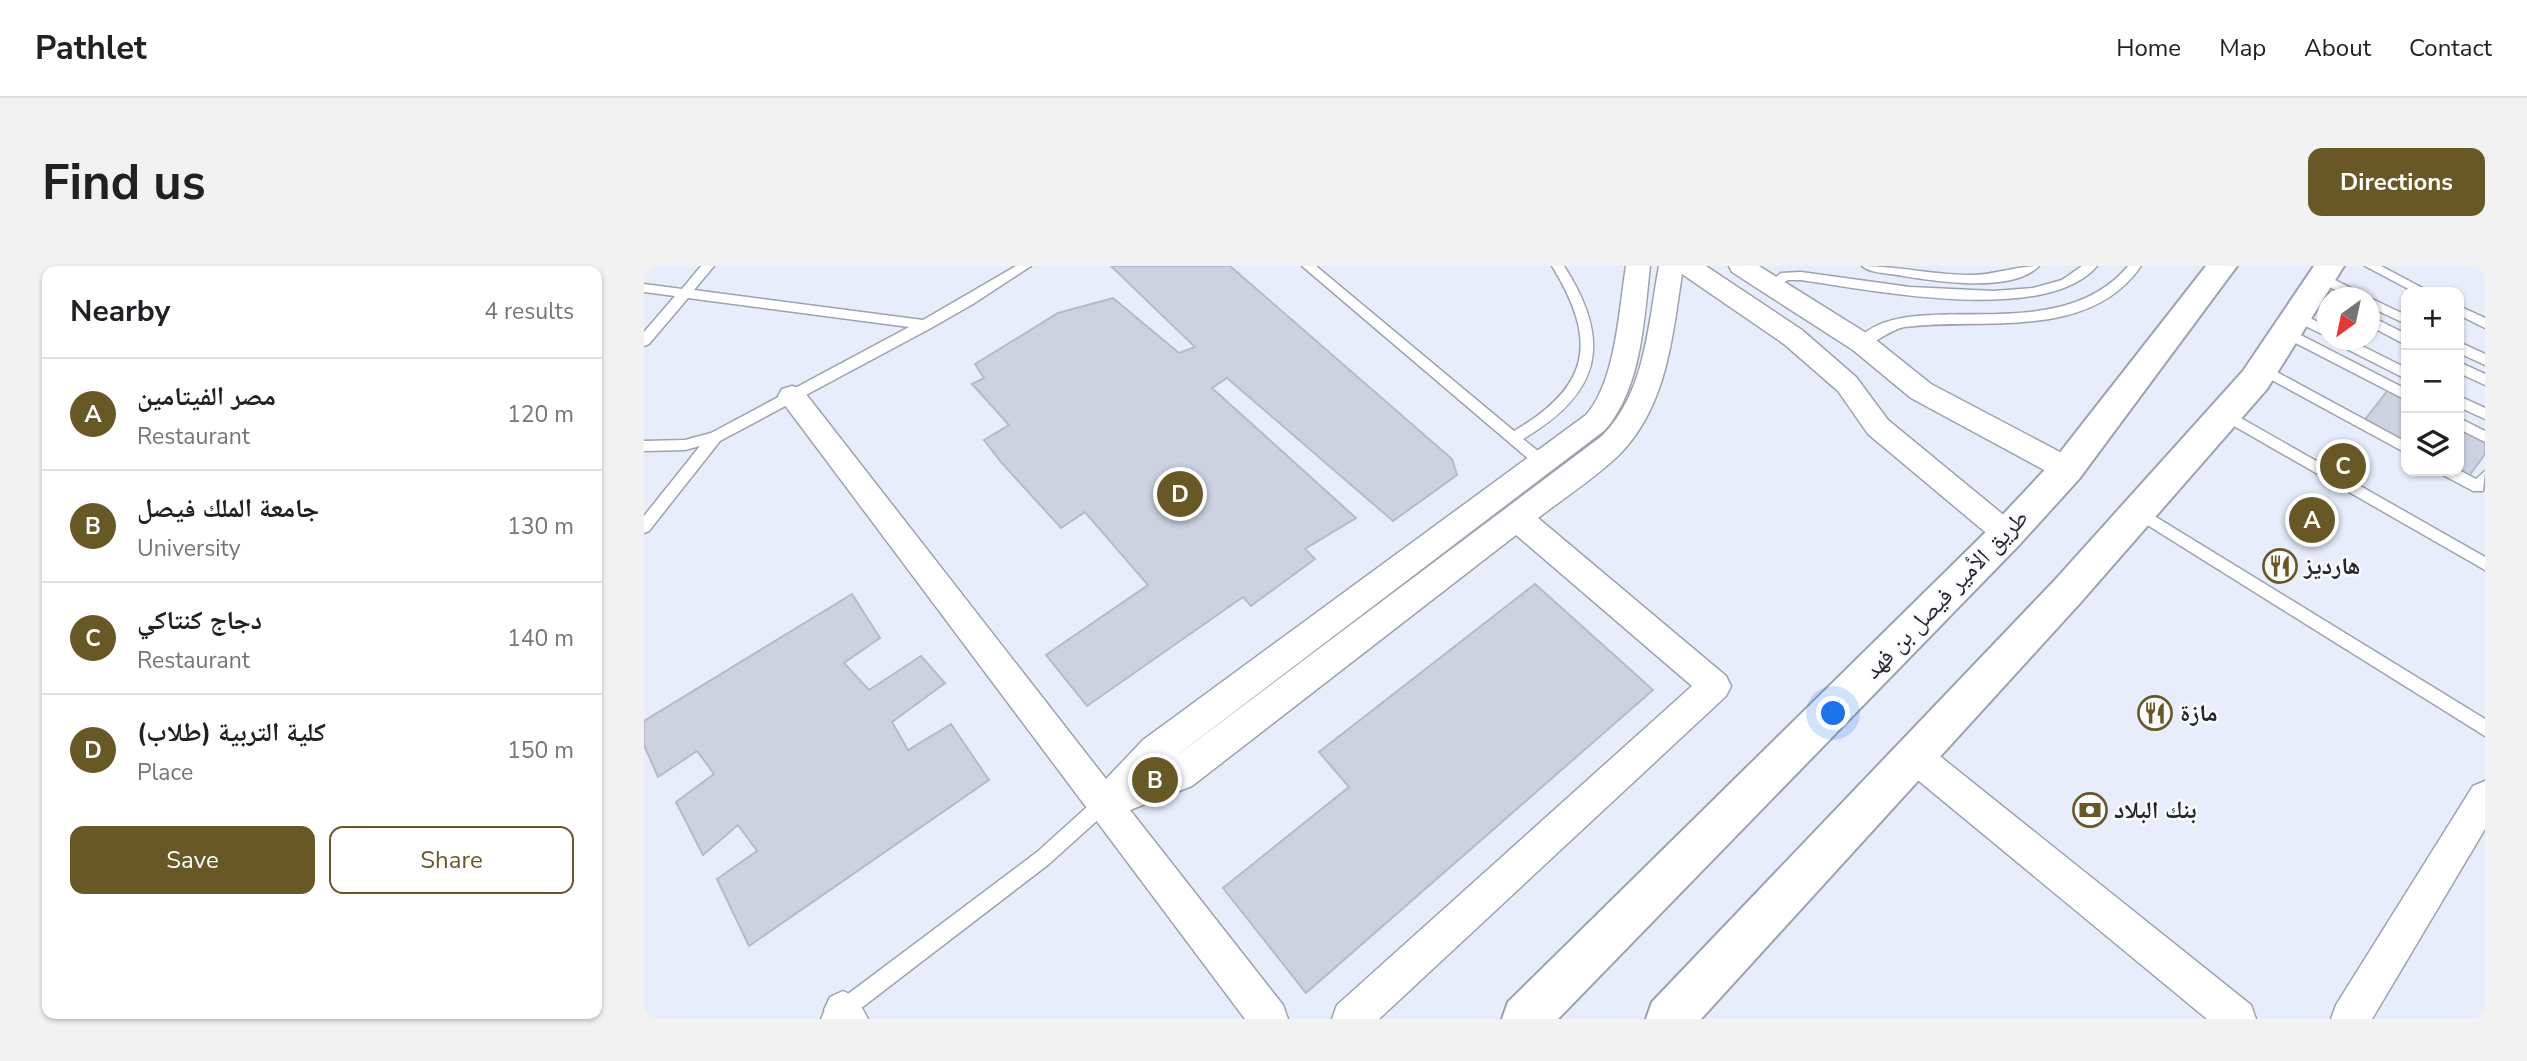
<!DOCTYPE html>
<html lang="en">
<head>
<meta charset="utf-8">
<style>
	:root { --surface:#fff; --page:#f2f2f2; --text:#202124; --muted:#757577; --line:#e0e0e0; --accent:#685826 }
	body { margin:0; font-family:"Nunito Sans","Noto Naskh Arabic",sans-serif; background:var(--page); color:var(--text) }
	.controls { position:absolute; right:21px; top:21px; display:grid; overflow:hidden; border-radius:14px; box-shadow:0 2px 5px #0004 }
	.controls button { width:63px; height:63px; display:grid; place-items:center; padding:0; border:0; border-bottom:2px solid var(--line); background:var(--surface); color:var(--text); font:35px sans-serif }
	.compass { position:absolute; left:1673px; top:21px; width:63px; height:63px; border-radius:50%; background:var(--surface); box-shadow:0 2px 5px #0004; rotate:213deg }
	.you { position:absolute; left:1190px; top:448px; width:24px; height:24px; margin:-18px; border:5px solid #fff; border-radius:50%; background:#1a73e8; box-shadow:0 0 0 10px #1a73e833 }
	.badge { display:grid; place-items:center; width:46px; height:46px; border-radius:50%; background:var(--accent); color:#fff; font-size:23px; font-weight:700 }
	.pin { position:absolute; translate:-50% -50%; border:4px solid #fff; box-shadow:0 2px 7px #0006 }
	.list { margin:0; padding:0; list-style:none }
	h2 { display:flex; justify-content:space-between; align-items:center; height:91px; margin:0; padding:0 28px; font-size:30px }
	h2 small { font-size:23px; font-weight:400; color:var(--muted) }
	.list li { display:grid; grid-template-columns:46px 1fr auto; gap:21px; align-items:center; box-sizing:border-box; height:112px; padding:0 28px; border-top:2px solid var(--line) }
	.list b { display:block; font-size:26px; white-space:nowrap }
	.list p { margin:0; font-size:23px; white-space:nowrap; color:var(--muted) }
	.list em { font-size:23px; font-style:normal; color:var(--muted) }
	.actions { display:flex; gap:14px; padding:21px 28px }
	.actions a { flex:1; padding:16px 0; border:2px solid var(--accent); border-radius:14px; text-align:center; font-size:24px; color:var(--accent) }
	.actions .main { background:var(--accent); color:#fff }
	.icon { flex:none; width:38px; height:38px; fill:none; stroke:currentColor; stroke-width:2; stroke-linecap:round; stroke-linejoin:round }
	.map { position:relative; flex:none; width:1841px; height:753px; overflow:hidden; border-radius:14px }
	header { display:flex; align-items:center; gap:42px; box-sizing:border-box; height:98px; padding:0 35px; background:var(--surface); border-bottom:2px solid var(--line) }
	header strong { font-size:33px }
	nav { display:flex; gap:38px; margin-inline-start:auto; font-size:24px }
	.intro { display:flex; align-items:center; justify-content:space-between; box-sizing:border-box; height:168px; padding:0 42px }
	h1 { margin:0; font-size:49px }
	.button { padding:18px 32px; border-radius:14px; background:var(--accent); color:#fff; font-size:24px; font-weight:700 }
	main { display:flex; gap:42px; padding:0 42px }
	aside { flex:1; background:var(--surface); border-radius:14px; box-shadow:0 2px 5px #0004 }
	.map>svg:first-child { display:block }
	.building { fill:#cdd2e1; stroke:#b6bac9; stroke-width:2 }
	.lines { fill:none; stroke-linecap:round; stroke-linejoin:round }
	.service-casing { stroke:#9da2b0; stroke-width:3 }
	.minor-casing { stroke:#9da2b0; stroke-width:3 }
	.secondary-casing { stroke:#9da2b0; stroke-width:4 }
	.service { fill:#fff; fill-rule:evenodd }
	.minor { fill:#fff; fill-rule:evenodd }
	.secondary { fill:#fff; fill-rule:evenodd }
	.labels { text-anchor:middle; stroke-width:5; stroke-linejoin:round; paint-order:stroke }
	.poi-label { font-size:24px; font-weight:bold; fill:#24262b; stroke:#f9fbfe; text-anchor:start }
	.street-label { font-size:24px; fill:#24262b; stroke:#f9fbfe }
</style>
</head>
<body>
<header>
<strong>Pathlet</strong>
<nav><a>Home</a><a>Map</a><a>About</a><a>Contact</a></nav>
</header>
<div class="intro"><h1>Find us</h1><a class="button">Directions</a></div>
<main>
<aside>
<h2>Nearby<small>4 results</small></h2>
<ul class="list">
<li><span class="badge">A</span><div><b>مصر الفيتامين</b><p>Restaurant</p></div><em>120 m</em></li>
<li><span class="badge">B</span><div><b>جامعة الملك فيصل</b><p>University</p></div><em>130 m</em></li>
<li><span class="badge">C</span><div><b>دجاج كنتاكي</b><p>Restaurant</p></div><em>140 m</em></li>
<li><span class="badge">D</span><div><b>(كلية التربية (طلاب</b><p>Place</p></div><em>150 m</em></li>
</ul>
<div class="actions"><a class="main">Save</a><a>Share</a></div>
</aside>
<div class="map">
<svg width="1841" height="753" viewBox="0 0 1841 753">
	<rect width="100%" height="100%" fill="#e8edfc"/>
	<g class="building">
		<path d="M 467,0 L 586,0 L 808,193 L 813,209 L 749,255 L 583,112 L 568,122 L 712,252 L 661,283 L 671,293 L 607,340 L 599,331 L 443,440 L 402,389 L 504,319 L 441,246 L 417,262 L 357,196 L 340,174 L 365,159 L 328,118 L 340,112 L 331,98 L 414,47 L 469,32 L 535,87 L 551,81 Z"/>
		<path d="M 1744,124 L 1762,134 L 1762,180 L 1719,156 Z"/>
		<path d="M 1815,161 L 1841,175 L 1841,188 L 1823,213 L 1815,205 Z"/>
		<path d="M 891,318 L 1009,424 L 662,727 L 579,622 L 705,521 L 675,486 Z"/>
		<path d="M 208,328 L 236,372 L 200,397 L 225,424 L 277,390 L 301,417 L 248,456 L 264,484 L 307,458 L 345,514 L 105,680 L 73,613 L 113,585 L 94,559 L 59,589 L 32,536 L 70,508 L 53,485 L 14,511 L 0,479 L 0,455 Z"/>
	</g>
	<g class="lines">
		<g class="service-casing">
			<g id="service">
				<path d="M 57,0 L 70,0 L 50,24 L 279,54 L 372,0 L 387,0 L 329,38 L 287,62 L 76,175 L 5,265 L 0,267 L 0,250 L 56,180 L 41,184 L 0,185 L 0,175 L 41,174 L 67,167 L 265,61 L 44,32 L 5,78 L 0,80 L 0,66 L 31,30 L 0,26 L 0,18 L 38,23 Z"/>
				<path d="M 658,0 L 672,0 L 870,165 C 947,120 954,75 908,0 L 920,0 C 969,76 957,127 879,173 L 904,193 L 906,197 L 904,201 L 894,201 Z"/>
				<path d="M 1218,0 C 1254,0 1289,9 1326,9 C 1350,9 1372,0 1395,0 C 1368,28 1289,15 1253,9 C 1242,7 1226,7 1218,0 Z"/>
				<path d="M 1438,0 L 1453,0 C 1402,60 1227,24 1157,14 L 1144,14 L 1128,23 L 1122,19 L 1137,7 L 1157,6 L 1266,21 L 1350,25 L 1389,22 L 1418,14 Z"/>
				<path d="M 1484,0 L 1497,0 C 1445,76 1338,51 1260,61 C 1244,65 1233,76 1218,82 L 1211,77 C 1257,15 1411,88 1484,0 Z"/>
				<path d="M 1721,0 L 1737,0 L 1786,26 L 1770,26 Z"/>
				<path d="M 1677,7 L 1721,29 L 1723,32 L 1706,32 L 1673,14 L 1673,8 Z"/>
				<path d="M 1726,32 L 1762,49 L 1762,58 L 1726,41 Z"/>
				<path d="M 1815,40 L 1841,52 L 1841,62 L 1815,49 Z"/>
				<path d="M 1652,45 L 1684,61 L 1684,71 L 1647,53 L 1647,47 Z"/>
				<path d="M 1726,50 L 1762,68 L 1762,79 L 1726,60 Z"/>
				<path d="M 1641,61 L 1762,123 L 1762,134 L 1636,69 L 1635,66 Z"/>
				<path d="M 1689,74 L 1706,74 L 1762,102 L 1762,113 L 1691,77 Z"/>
				<path d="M 1815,76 L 1841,88 L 1841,99 L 1815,87 Z"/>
				<path d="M 1815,96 L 1841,108 L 1841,119 L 1815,107 Z"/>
				<path d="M 1618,98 L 1762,176 L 1762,187 L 1613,106 L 1613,100 Z"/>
				<path d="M 1815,130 L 1841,142 L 1841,153 L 1815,141 Z"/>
				<path d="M 1581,143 L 1841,291 L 1841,304 L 1576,152 L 1574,148 L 1576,144 Z"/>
				<path d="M 1815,152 L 1841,165 L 1841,176 L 1815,163 Z"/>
				<path d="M 1815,204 L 1832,213 L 1841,205 L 1839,225 L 1829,225 L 1799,209 L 1797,205 Z"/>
				<path d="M 1494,240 L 1841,453 L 1841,470 L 1489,250 L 1487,246 Z"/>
				<path d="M 460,529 L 466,531 L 469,537 L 466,543 L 405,598 L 203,753 L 177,753 L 180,746 L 393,586 L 454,531 Z"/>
			</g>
		</g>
		<g class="minor-casing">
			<g id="minor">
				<path d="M 982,0 L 1006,0 C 1000,53 998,121 961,164 L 520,499 L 958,170 C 1002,126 1004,58 1015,0 L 1062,0 L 1158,64 L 1212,111 L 1244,154 L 1373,260 L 1378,268 L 1373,276 L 1363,280 L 1353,276 L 1224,168 L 1194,125 L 1140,78 L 1038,8 C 1028,72 1023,140 975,189 C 951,212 920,232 894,252 L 1082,410 L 1087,420 L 1082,430 L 735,753 L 688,753 L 693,739 L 1048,420 L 872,269 L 548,520 L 486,544 L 639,739 L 644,753 L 601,753 L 134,130 L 138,123 L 148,120 L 158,123 L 462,513 L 499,474 L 942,149 C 972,115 975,43 982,0 Z"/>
				<path d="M 1085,0 L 1115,0 L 1227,70 L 1287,118 L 1433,195 L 1437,203 L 1433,211 L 1423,214 L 1413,211 L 1267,132 L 1209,84 L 1088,6 Z"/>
				<path d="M 1270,475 L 1282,479 L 1607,739 L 1612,753 L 1563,753 L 1258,501 L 1253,490 L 1258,479 Z"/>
				<path d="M 1841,515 L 1841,563 L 1728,753 L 1687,753 L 1692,739 L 1829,520 Z"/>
				<path d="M 199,725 L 212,731 L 224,753 L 184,753 L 180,744 L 186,731 Z"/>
			</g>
		</g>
		<g class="secondary-casing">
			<g id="secondary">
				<path d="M 1562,0 L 1593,0 L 1435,213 L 1376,278 L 914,753 L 858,753 L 864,736 L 1350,258 L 1411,193 Z"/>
				<path d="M 1670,0 L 1700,0 L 1623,123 L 1437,336 L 1057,753 L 1002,753 L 1008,736 L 1411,314 L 1599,105 Z"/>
			</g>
		</g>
		<use href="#service" class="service"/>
		<use href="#minor" class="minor"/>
		<use href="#secondary" class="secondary"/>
	</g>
	<defs>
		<g id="restaurant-ring" transform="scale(1.75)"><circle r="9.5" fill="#f9fbfe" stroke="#685826" stroke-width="1.5"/><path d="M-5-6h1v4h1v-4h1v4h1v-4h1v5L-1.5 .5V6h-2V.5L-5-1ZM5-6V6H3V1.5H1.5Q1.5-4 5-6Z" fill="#685826"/></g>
		<g id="bank-ring" transform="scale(1.75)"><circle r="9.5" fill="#f9fbfe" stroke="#685826" stroke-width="1.5"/><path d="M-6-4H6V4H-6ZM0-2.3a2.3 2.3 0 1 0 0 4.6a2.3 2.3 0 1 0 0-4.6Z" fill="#685826"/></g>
	</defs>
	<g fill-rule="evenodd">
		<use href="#restaurant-ring" x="1636" y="300"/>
		<use href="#restaurant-ring" x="1511" y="447"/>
		<use href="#bank-ring" x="1446" y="544"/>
	</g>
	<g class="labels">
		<g class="poi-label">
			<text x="1660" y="308">هارديز</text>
			<text x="1536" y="455">مازة</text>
			<text x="1470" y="552">بنك البلاد</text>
		</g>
		<g class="street-label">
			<text transform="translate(1302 328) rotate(-46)" y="8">طريق الأمير فيصل بن فهد</text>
		</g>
	</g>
</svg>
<div class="controls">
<button>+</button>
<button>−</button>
<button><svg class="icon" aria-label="layers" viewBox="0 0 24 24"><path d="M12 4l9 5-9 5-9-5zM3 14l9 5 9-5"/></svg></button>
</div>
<svg class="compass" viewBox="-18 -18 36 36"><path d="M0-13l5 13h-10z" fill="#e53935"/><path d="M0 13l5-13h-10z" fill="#757577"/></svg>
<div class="you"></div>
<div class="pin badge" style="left:1668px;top:254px">A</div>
<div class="pin badge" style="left:511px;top:514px">B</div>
<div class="pin badge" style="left:1699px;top:200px">C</div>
<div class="pin badge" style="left:536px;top:228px">D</div>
</div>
</main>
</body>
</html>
